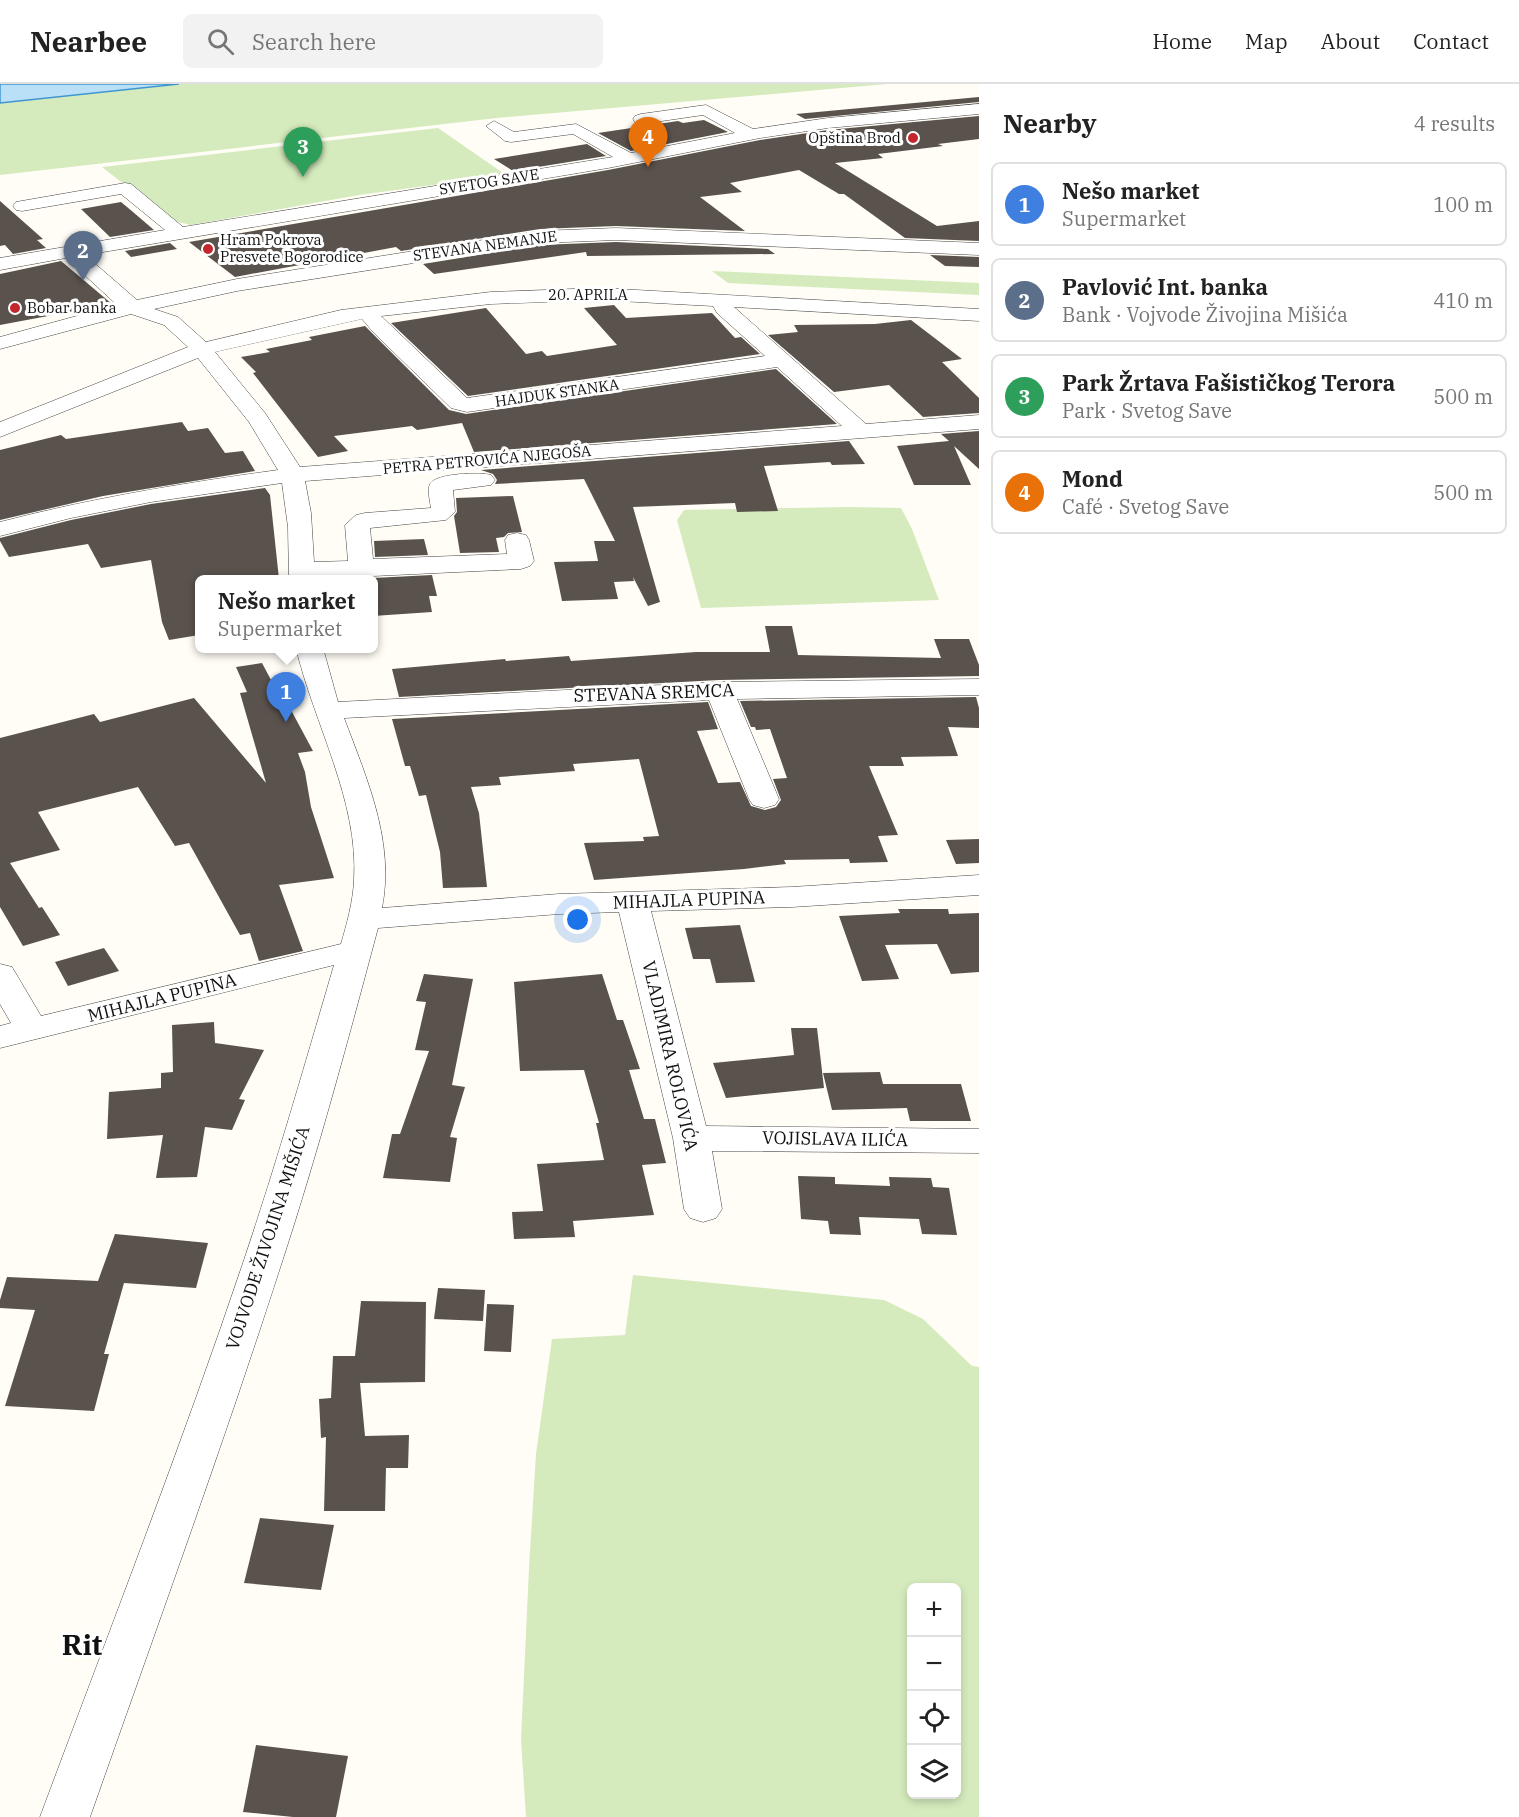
<!DOCTYPE html>
<html lang="en">
<head>
<meta charset="utf-8">
<style>
	:root { --surface:#fff; --page:#f2f2f2; --text:#222; --muted:#767676; --line:#e0e0e0; --accent:#7c3aed }
	body { margin:0; font-family:"IBM Plex Serif",serif; background:var(--page); color:var(--text) }
	.controls { position:absolute; right:18px; bottom:18px; display:grid; overflow:hidden; border-radius:9px; box-shadow:0 3px 9px #0003 }
	.controls button { width:54px; height:54px; display:grid; place-items:center; padding:0; border:0; border-bottom:2px solid var(--line); background:var(--surface); color:var(--text); font:30px sans-serif }
	.you { position:absolute; left:578px; top:836px; width:21px; height:21px; margin:-15px; border:4px solid #fff; border-radius:50%; background:#1a73e8; box-shadow:0 0 0 9px #1a73e833 }
	.badge { display:grid; place-items:center; width:39px; height:39px; border-radius:50%; background:var(--accent); color:#fff; font-size:20px; font-weight:700 }
	.pin { position:absolute; translate:-50% -50px; filter:drop-shadow(0 2px 3px #0008) }
	.pin::after { content:''; position:absolute; top:32px; width:21px; height:18px; background:inherit; clip-path:polygon(0 0,100% 0,50% 100%) }
	.popup { position:absolute; left:195px; top:491px; width:183px; height:78px; box-sizing:border-box; display:grid; place-content:center; border-radius:9px; background:var(--surface); filter:drop-shadow(0 2px 4px #0005); font-size:20px; white-space:nowrap; color:var(--muted) }
	.popup b { font-size:22px; color:var(--text) }
	.popup::after { content:''; position:absolute; left:50%; top:100%; margin-left:-12px; border:12px solid transparent; border-top-color:var(--surface) }
	.list { margin:0; padding:0; list-style:none }
	h2 { display:flex; justify-content:space-between; align-items:center; height:78px; margin:0; padding:0 24px; font-size:26px }
	h2 small { font-size:20px; font-weight:400; color:var(--muted) }
	.list li { display:grid; grid-template-columns:39px 1fr auto; gap:18px; align-items:center; box-sizing:border-box; height:84px; margin:0 12px 12px; padding:0 12px; border:2px solid var(--line); border-radius:9px }
	.list b { display:block; font-size:22px; white-space:nowrap }
	.list p { margin:0; font-size:20px; white-space:nowrap; color:var(--muted) }
	.list em { font-size:20px; font-style:normal; color:var(--muted) }
	.icon { flex:none; width:33px; height:33px; fill:none; stroke:currentColor; stroke-width:2; stroke-linecap:round; stroke-linejoin:round }
	.map { position:relative; flex:none; width:979px; height:1733px; overflow:hidden }
	header { display:flex; align-items:center; gap:36px; box-sizing:border-box; height:84px; padding:0 30px; background:var(--surface); border-bottom:2px solid var(--line) }
	header strong { font-size:28px }
	nav { display:flex; gap:33px; margin-inline-start:auto; font-size:21px }
	.search { width:420px; height:54px; background:var(--page); display:flex; align-items:center; gap:15px; box-sizing:border-box; padding:0 21px; border-radius:9px; color:var(--muted); font-size:22px }
	main { display:flex }
	aside { flex:1; background:var(--surface) }
	.map>svg:first-child { display:block }
	.green { fill:#d5ebbd; fill-rule:evenodd }
	.water { fill:#b9e0f7; stroke:#3f96cf; stroke-width:1.5 }
	.building { fill:#5a524d }
	.lines { fill:none; stroke-linecap:round; stroke-linejoin:round }
	.minor-casing { stroke:#444; stroke-width:1 }
	.minor { fill:#fff; fill-rule:evenodd }
	.poi-dot { fill:#c4262e; stroke:#fff; stroke-width:2 }
	.labels { text-anchor:middle; stroke-width:6; stroke-linejoin:round; paint-order:stroke }
	.far-poi-label { font-size:15px; fill:#111; stroke:#fff; text-anchor:start }
	.far-street-label { font-size:15px; fill:#111; stroke:#fff }
	.street-label { font-size:18px; fill:#111; stroke:#fff }
	.near-district-label { font-size:28px; font-weight:bold; fill:#111; stroke:#fff }
</style>
</head>
<body>
<header>
<strong>Nearbee</strong>
<div class="search"><svg class="icon" aria-label="search" viewBox="0 0 24 24"><circle cx="10" cy="10" r="6"/><path d="M15 15l6 6"/></svg>Search here</div>
<nav><a>Home</a><a>Map</a><a>About</a><a>Contact</a></nav>
</header>
<main>
<div class="map">
<svg width="979" height="1733" viewBox="0 0 979 1733">
	<rect width="100%" height="100%" fill="#fffdf5"/>
	<g class="green">
		<path d="M 179,0 L 887,0 L 497,34 L 0,91 L 0,19 Z"/>
		<path d="M 438,44 L 506,91 L 359,111 L 191,141 L 170,136 L 102,83 Z"/>
		<path d="M 712,187 L 979,199 L 979,211 L 728,199 Z"/>
		<path d="M 848,423 L 901,424 L 912,445 L 939,516 L 701,524 L 677,436 L 684,426 Z"/>
		<path d="M 633,1191 L 884,1216 L 923,1235 L 972,1282 L 979,1283 L 979,1733 L 526,1733 L 521,1656 L 529,1484 L 536,1370 L 552,1255 L 625,1251 ZM 912,1504 L 956,1504 L 956,1710 L 912,1710 Z"/>
	</g>
	<path class="water" d="M 0,0 L 179,0 L 0,19 Z"/>
	<g class="building">
		<path d="M 979,13 L 979,18 L 805,35 L 796,30 Z"/>
		<path d="M 979,32 L 979,55 L 938,60 L 943,62 L 878,70 L 883,74 L 835,79 L 937,142 L 979,137 L 979,157 L 905,154 L 844,110 L 839,110 L 799,86 L 730,99 L 742,108 L 700,113 L 745,147 L 616,142 L 540,145 L 401,167 L 396,163 L 235,193 L 189,158 L 608,86 L 760,56 L 828,46 Z"/>
		<path d="M 704,36 L 728,48 L 631,67 L 598,49 L 678,37 L 683,39 Z"/>
		<path d="M 587,60 L 606,72 L 513,87 L 494,75 Z"/>
		<path d="M 0,117 L 43,155 L 37,156 L 46,164 L 13,170 L 5,161 L 0,162 Z"/>
		<path d="M 121,118 L 133,128 L 154,146 L 110,153 L 81,125 Z"/>
		<path d="M 616,158 L 768,165 L 775,170 L 587,172 L 586,168 L 434,190 L 423,180 L 540,161 Z"/>
		<path d="M 170,159 L 177,165 L 131,173 L 125,167 Z"/>
		<path d="M 930,171 L 979,173 L 979,183 L 945,182 Z"/>
		<path d="M 61,177 L 112,220 L 0,241 L 0,190 Z"/>
		<path d="M 614,221 L 626,234 L 712,229 L 735,254 L 741,253 L 760,270 L 468,312 L 391,239 L 486,224 L 526,270 L 542,267 L 547,272 L 617,261 L 584,224 Z"/>
		<path d="M 911,236 L 962,275 L 942,278 L 979,314 L 979,329 L 923,333 L 889,301 L 834,308 L 768,251 L 798,248 L 794,241 L 875,240 Z"/>
		<path d="M 365,242 L 449,326 L 466,330 L 776,285 L 837,340 L 474,368 L 462,339 L 417,346 L 412,342 L 334,352 L 348,367 L 318,373 L 253,289 L 256,288 L 241,273 L 270,268 L 266,265 L 312,256 L 309,253 Z"/>
		<path d="M 182,338 L 188,347 L 208,344 L 225,369 L 243,367 L 255,387 L 103,412 L 0,436 L 0,366 L 61,351 L 66,355 Z"/>
		<path d="M 979,347 L 979,385 L 954,362 L 971,401 L 914,401 L 897,362 L 949,357 L 941,350 Z"/>
		<path d="M 849,357 L 865,380 L 832,381 L 830,378 L 764,382 L 778,427 L 737,428 L 735,419 L 633,423 L 660,518 L 648,522 L 633,493 L 634,497 L 614,498 L 618,515 L 562,517 L 554,478 L 598,477 L 594,457 L 615,457 L 584,395 L 495,400 L 497,396 L 493,390 L 481,386 Z"/>
		<path d="M 265,404 L 270,411 L 279,495 L 199,495 L 199,551 L 169,556 L 162,538 L 151,476 L 101,484 L 88,460 L 9,473 L 0,457 L 0,454 L 71,436 L 151,420 Z"/>
		<path d="M 513,412 L 522,448 L 508,449 L 504,453 L 496,454 L 499,468 L 460,469 L 454,432 L 457,428 L 456,414 Z"/>
		<path d="M 424,455 L 428,471 L 375,473 L 374,457 Z"/>
		<path d="M 432,491 L 437,512 L 429,512 L 432,528 L 373,532 L 373,494 Z"/>
		<path d="M 765,542 L 792,542 L 798,571 L 941,574 L 934,555 L 969,555 L 979,581 L 979,592 L 719,596 L 399,613 L 392,585 L 505,575 L 506,577 L 569,572 L 571,577 L 696,568 L 770,568 Z"/>
		<path d="M 262,579 L 287,626 L 291,626 L 313,667 L 298,669 L 305,688 L 311,723 L 334,794 L 279,801 L 303,867 L 259,877 L 250,849 L 240,851 L 189,759 L 175,762 L 138,703 L 38,728 L 60,766 L 10,779 L 39,824 L 42,823 L 60,851 L 23,862 L 0,823 L 0,654 L 94,630 L 100,638 L 194,614 L 266,699 L 240,609 L 247,608 L 236,583 Z"/>
		<path d="M 976,613 L 979,624 L 979,644 L 948,643 L 958,672 L 901,673 L 904,682 L 869,682 L 898,751 L 878,752 L 888,778 L 850,779 L 849,775 L 784,776 L 786,780 L 744,785 L 594,796 L 584,759 L 644,757 L 643,753 L 659,752 L 639,675 L 573,680 L 575,687 L 499,693 L 501,701 L 471,703 L 479,729 L 487,803 L 443,804 L 440,768 L 426,711 L 419,712 L 410,682 L 405,682 L 392,635 L 708,618 L 718,645 L 697,647 L 718,699 L 740,698 L 751,722 L 765,726 L 776,723 L 781,716 L 773,695 L 787,694 L 770,645 L 756,646 L 755,643 L 751,643 L 740,617 Z"/>
		<path d="M 979,755 L 979,779 L 956,780 L 946,756 Z"/>
		<path d="M 898,825 L 948,825 L 949,830 L 979,829 L 979,888 L 951,890 L 937,860 L 885,861 L 899,895 L 862,897 L 839,832 L 900,829 Z"/>
		<path d="M 740,841 L 755,898 L 716,899 L 710,875 L 693,875 L 685,844 Z"/>
		<path d="M 104,864 L 119,887 L 68,902 L 55,878 Z"/>
		<path d="M 424,890 L 473,895 L 452,1001 L 465,1003 L 450,1053 L 457,1054 L 450,1098 L 383,1094 L 392,1050 L 400,1050 L 429,967 L 415,966 L 426,918 L 416,917 Z"/>
		<path d="M 602,890 L 617,936 L 623,936 L 640,985 L 629,986 L 644,1035 L 655,1035 L 666,1079 L 642,1081 L 654,1131 L 573,1137 L 575,1153 L 514,1155 L 512,1128 L 543,1127 L 537,1080 L 604,1076 L 596,1039 L 599,1039 L 584,986 L 520,987 L 514,898 Z"/>
		<path d="M 214,938 L 215,959 L 264,966 L 239,1015 L 245,1016 L 232,1046 L 205,1043 L 197,1093 L 156,1094 L 163,1051 L 107,1055 L 109,1008 L 161,1004 L 161,989 L 173,988 L 172,941 Z"/>
		<path d="M 791,944 L 817,944 L 824,1004 L 726,1014 L 713,979 L 794,971 Z"/>
		<path d="M 880,988 L 883,1000 L 961,1000 L 971,1037 L 910,1037 L 907,1024 L 832,1026 L 823,989 Z"/>
		<path d="M 798,1092 L 835,1093 L 835,1100 L 890,1102 L 889,1093 L 931,1094 L 933,1103 L 949,1104 L 957,1151 L 922,1150 L 919,1135 L 859,1133 L 861,1151 L 830,1150 L 828,1137 L 801,1135 Z"/>
		<path d="M 115,1150 L 208,1159 L 196,1204 L 124,1199 L 104,1270 L 109,1270 L 94,1327 L 5,1322 L 35,1226 L 0,1224 L 0,1216 L 7,1193 L 98,1197 Z"/>
		<path d="M 438,1204 L 485,1206 L 483,1237 L 434,1235 Z"/>
		<path d="M 361,1217 L 426,1218 L 425,1298 L 360,1299 L 365,1352 L 409,1351 L 408,1384 L 386,1384 L 385,1427 L 324,1427 L 326,1353 L 321,1354 L 319,1315 L 331,1314 L 333,1272 L 355,1272 Z"/>
		<path d="M 487,1220 L 514,1221 L 511,1268 L 484,1267 Z"/>
		<path d="M 260,1434 L 334,1441 L 321,1506 L 244,1499 Z"/>
		<path d="M 256,1661 L 348,1672 L 336,1733 L 293,1733 L 243,1728 Z"/>
	</g>
	<g class="lines">
		<g class="minor-casing">
			<g id="minor">
				<path d="M 979,20 L 979,30 L 828,44 L 760,54 L 608,84 L 85,171 L 137,216 L 237,195 L 540,147 L 616,144 L 979,159 L 979,171 L 616,156 L 540,159 L 237,207 L 154,225 L 178,233 L 206,258 L 341,226 L 491,208 L 600,204 L 979,225 L 979,237 L 734,223 L 866,340 L 979,331 L 979,345 L 305,397 L 311,429 L 314,478 L 348,477 L 345,441 L 356,431 L 365,429 L 431,424 C 430,417 427,406 430,400 C 436,389 480,388 491,391 L 495,396 L 491,401 L 453,406 L 455,428 L 446,436 L 370,444 L 373,475 L 507,470 L 505,456 L 508,451 L 517,449 L 526,451 L 529,456 L 534,477 L 530,482 L 521,485 L 289,496 L 288,443 L 282,399 L 151,418 L 71,434 L 0,452 L 0,438 C 92,414 184,399 278,386 L 249,338 L 198,274 L 0,353 L 0,338 L 188,263 L 164,241 L 131,230 L 0,265 L 0,253 L 117,221 L 66,174 L 0,186 L 0,174 L 165,146 L 121,110 L 22,127 L 16,126 L 13,122 L 16,118 L 125,99 L 131,100 L 183,143 L 613,73 L 573,50 L 511,58 L 505,57 L 486,42 L 494,37 L 514,48 L 576,40 L 631,69 L 735,49 L 703,31 L 641,40 L 635,38 L 633,35 L 635,32 L 641,30 L 706,21 L 753,45 L 828,34 ZM 600,216 L 713,222 L 717,229 L 765,272 L 467,314 L 381,232 L 491,220 ZM 362,235 L 374,249 L 451,324 L 467,328 L 777,283 L 842,342 L 300,383 L 265,329 L 215,268 Z"/>
				<path d="M 296,564 L 323,564 L 338,618 L 719,598 L 979,595 L 979,611 L 737,615 L 779,715 L 775,721 L 764,724 L 753,721 L 749,715 L 709,616 L 344,634 C 367,695 395,758 382,824 L 559,810 L 792,803 L 979,791 L 979,811 L 792,823 L 651,827 L 706,1042 L 979,1045 L 979,1069 L 712,1067 L 722,1125 L 716,1134 L 703,1138 L 690,1134 L 684,1125 L 673,1054 L 619,828 L 559,830 L 378,844 C 348,956 318,1068 282,1178 C 222,1364 155,1548 90,1733 L 40,1733 C 109,1548 181,1363 244,1176 C 277,1078 305,980 334,881 L 0,964 L 0,942 L 11,939 L 0,920 L 0,880 L 12,883 L 41,932 L 341,860 C 347,839 353,818 354,796 C 359,717 314,640 296,564 Z"/>
			</g>
		</g>
		<use href="#minor" class="minor"/>
	</g>
	<g class="poi-dot">
		<circle cx="913" cy="54" r="6"/>
		<circle cx="208" cy="165" r="6"/>
		<circle cx="15" cy="224" r="6"/>
	</g>
	<g class="labels">
		<g class="far-poi-label">
			<text x="901" y="59" text-anchor="end">Opština Brod</text>
			<text x="220" y="161">Hram Pokrova<tspan x="220" dy="17">Presvete Bogorodice</tspan></text>
			<text x="27" y="229">Bobar banka</text>
		</g>
		<g class="far-street-label">
			<text transform="translate(489 98) rotate(-9)" y="5">SVETOG SAVE</text>
			<text transform="translate(485 162) rotate(-8)" y="5">STEVANA NEMANJE</text>
			<text x="588" y="216">20. APRILA</text>
			<text transform="translate(557 309) rotate(-8)" y="5">HAJDUK STANKA</text>
			<text transform="translate(487 376) rotate(-5)" y="5">PETRA PETROVIĆA NJEGOŠA</text>
		</g>
		<g class="street-label">
			<text transform="translate(654 609) rotate(-2)" y="6">STEVANA SREMCA</text>
			<text transform="translate(689 816) rotate(-2)" y="6">MIHAJLA PUPINA</text>
			<text transform="translate(162 914) rotate(-14)" y="6">MIHAJLA PUPINA</text>
			<text transform="translate(670 972) rotate(77)" y="6">VLADIMIRA ROLOVIĆA</text>
			<text transform="translate(835 1055) rotate(1)" y="6">VOJISLAVA ILIĆA</text>
			<text transform="translate(268 1154) rotate(-72)" y="6">VOJVODE ŽIVOJINA MIŠIĆA</text>
		</g>
		<g class="near-district-label">
			<text x="82" y="1571">Rit</text>
		</g>
	</g>
</svg>
<div class="controls">
<button>+</button>
<button>−</button>
<button><svg class="icon" aria-label="locate" viewBox="0 0 24 24"><circle cx="12" cy="12" r="6"/><path d="M12 2v4M12 18v4M2 12h4M18 12h4"/></svg></button>
<button><svg class="icon" aria-label="layers" viewBox="0 0 24 24"><path d="M12 4l9 5-9 5-9-5zM3 14l9 5 9-5"/></svg></button>
</div>
<div class="you"></div>
<div class="pin badge" style="left:286px;top:638px;background:#3f7fe0">1</div>
<div class="popup"><b>Nešo market</b>Supermarket</div>
<div class="pin badge" style="left:83px;top:197px;background:#5c6f8a">2</div>
<div class="pin badge" style="left:303px;top:93px;background:#2e9e5b">3</div>
<div class="pin badge" style="left:648px;top:83px;background:#e8710a">4</div>
</div>
<aside>
<h2>Nearby<small>4 results</small></h2>
<ul class="list">
<li><span class="badge" style="background:#3f7fe0">1</span><div><b>Nešo market</b><p>Supermarket</p></div><em>100 m</em></li>
<li><span class="badge" style="background:#5c6f8a">2</span><div><b>Pavlović Int. banka</b><p>Bank · Vojvode Živojina Mišića</p></div><em>410 m</em></li>
<li><span class="badge" style="background:#2e9e5b">3</span><div><b>Park Žrtava Fašističkog Terora</b><p>Park · Svetog Save</p></div><em>500 m</em></li>
<li><span class="badge" style="background:#e8710a">4</span><div><b>Mond</b><p>Café · Svetog Save</p></div><em>500 m</em></li>
</ul>
</aside>
</main>
</body>
</html>
